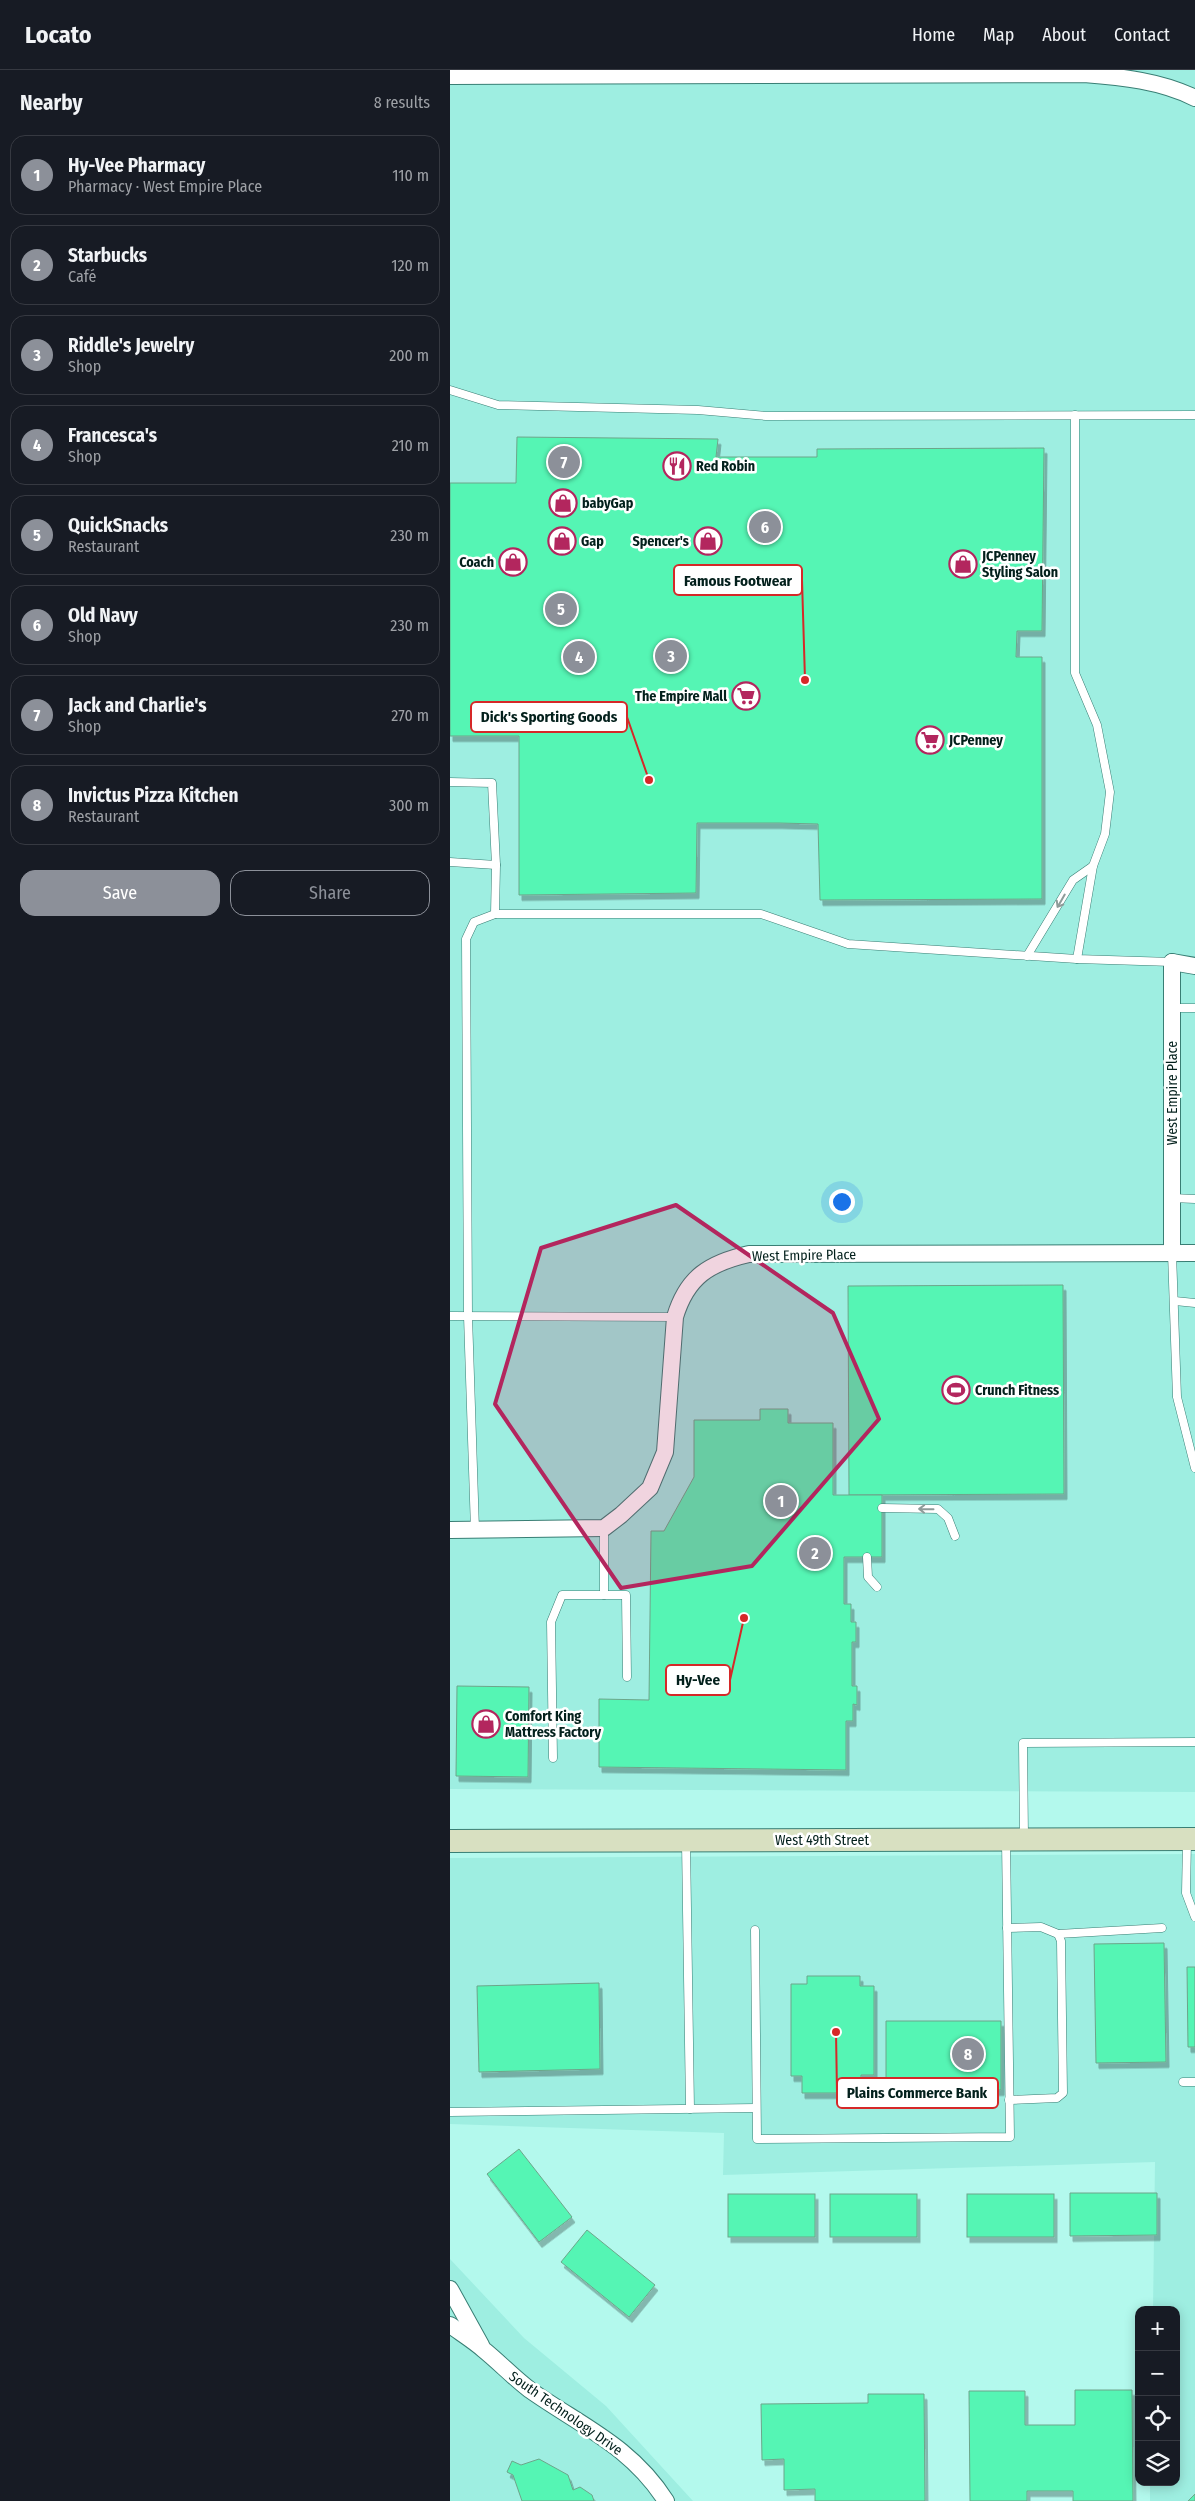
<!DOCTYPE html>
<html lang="en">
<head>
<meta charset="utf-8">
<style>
	:root { --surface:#171b24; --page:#242831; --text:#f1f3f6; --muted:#9ea1a6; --line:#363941; --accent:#8c9099 }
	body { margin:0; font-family:"Fira Sans Condensed",sans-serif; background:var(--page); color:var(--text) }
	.controls { position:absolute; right:15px; bottom:15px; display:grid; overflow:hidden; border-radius:10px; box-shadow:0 2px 12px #0003 }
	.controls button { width:45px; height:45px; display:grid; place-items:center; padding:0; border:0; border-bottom:1px solid var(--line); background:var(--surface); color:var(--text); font:25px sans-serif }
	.you { position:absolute; left:391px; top:1131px; width:18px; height:18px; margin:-12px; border:4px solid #fff; border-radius:50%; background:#1a73e8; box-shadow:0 0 0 8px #1a73e833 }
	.badge { display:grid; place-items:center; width:32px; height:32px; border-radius:50%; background:var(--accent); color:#fff; font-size:16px; font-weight:700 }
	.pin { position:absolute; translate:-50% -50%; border:2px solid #fff; box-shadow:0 1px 5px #0006 }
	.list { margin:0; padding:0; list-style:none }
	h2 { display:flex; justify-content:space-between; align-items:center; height:65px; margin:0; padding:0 20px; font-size:21px }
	h2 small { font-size:16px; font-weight:400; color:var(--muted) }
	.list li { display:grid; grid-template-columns:32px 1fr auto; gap:15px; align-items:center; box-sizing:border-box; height:80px; margin:0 10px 10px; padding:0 10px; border:1px solid var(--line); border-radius:15px }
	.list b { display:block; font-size:19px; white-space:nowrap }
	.list p { margin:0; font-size:16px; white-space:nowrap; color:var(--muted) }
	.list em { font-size:16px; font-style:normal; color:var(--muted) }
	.actions { display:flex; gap:10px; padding:15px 20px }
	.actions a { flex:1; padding:11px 0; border:1px solid var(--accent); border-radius:15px; text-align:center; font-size:18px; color:var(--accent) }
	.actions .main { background:var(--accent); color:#fff }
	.icon { flex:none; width:28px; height:28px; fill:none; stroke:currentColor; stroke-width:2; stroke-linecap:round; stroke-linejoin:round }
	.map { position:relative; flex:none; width:745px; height:2431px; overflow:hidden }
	header { display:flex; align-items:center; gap:30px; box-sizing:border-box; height:70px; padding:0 25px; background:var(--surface); border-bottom:1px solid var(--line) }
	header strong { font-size:24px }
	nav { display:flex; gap:28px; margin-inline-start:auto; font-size:18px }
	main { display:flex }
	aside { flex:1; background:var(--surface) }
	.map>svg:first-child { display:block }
	.built { fill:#9eeee1 }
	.building { fill:#55f5b4; stroke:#6da58a; filter:url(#shadow) }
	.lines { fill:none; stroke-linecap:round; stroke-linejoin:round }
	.service-casing { stroke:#397e74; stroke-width:9 }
	.minor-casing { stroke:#397e74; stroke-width:18 }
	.secondary-casing { stroke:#397e74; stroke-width:24 }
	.service { stroke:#fff; stroke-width:8 }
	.minor { stroke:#fff; stroke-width:16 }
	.secondary { stroke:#d8e0c1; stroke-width:22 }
	.oneway { stroke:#8e9b99 }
	.marked { fill:#b3265e; fill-opacity:0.2; stroke:#b3265e; stroke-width:4; stroke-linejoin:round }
	.labels { text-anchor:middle; stroke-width:5; stroke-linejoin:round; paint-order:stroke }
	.poi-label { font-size:14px; font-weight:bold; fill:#03201c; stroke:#fff; text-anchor:start }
	.street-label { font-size:14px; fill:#03201c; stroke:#fff }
	.leader { fill:none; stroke:#d62828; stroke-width:2 }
	.callout-dot { fill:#d62828; stroke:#fff; stroke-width:2 }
	.callout { fill:#fff; stroke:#d62828; stroke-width:2 }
	.callout-label { font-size:15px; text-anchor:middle; font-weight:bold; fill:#03201c }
</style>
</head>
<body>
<header>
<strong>Locato</strong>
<nav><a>Home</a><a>Map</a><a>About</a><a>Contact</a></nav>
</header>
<main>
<aside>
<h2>Nearby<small>8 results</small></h2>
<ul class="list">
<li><span class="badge">1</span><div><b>Hy-Vee Pharmacy</b><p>Pharmacy · West Empire Place</p></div><em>110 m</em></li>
<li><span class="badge">2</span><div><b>Starbucks</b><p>Café</p></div><em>120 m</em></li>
<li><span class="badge">3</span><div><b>Riddle's Jewelry</b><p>Shop</p></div><em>200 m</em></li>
<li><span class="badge">4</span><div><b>Francesca's</b><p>Shop</p></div><em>210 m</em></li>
<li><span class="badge">5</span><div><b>QuickSnacks</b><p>Restaurant</p></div><em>230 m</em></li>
<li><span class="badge">6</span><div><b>Old Navy</b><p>Shop</p></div><em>230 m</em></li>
<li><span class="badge">7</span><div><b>Jack and Charlie's</b><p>Shop</p></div><em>270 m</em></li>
<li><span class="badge">8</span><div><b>Invictus Pizza Kitchen</b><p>Restaurant</p></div><em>300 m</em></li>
</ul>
<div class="actions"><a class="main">Save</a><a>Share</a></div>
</aside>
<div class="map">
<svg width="745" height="2431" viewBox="0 0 745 2431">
	<defs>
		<filter id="shadow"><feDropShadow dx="3" dy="5.5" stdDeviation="0" flood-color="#0004"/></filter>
	</defs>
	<rect width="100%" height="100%" fill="#b3f9ed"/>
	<g class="built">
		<path d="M 0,0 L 745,0 L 745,1722 L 0,1719 Z"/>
		<path d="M 745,1784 L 745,2431 L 700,2431 L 700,2412 L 726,2412 L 726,2240 L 703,2240 L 705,2092 L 273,2105 L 274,2063 L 0,2054 L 0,1788 Z"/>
		<path d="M 0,2189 L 74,2268 L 156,2336 L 243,2431 L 0,2431 Z"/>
	</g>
	<g class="building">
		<path d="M 67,367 L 268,369 L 266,387 L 367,387 L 367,379 L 594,378 L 592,561 L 567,561 L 566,587 L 592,587 L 592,829 L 370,830 L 368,754 L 329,753 L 247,753 L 246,823 L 69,825 L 69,666 L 0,666 L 0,413 L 66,413 Z"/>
		<path d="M 613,1215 L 614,1424 L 399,1425 L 398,1216 Z"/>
		<path d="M 310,1339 L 338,1339 L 338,1353 L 383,1353 L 383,1425 L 432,1425 L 432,1487 L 394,1487 L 394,1534 L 401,1534 L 401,1552 L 406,1552 L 406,1572 L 402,1572 L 402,1616 L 407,1616 L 407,1635 L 403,1634 L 403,1651 L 396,1651 L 396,1700 L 149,1697 L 149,1629 L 199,1630 L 201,1461 L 214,1461 L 244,1407 L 244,1350 L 310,1350 Z"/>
		<path d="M 7,1616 L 79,1617 L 78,1707 L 6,1706 Z"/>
		<path d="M 714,1873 L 716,1992 L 646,1993 L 644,1874 Z"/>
		<path d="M 737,1897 L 745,1897 L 745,1977 L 738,1977 Z"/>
		<path d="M 357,1906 L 410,1906 L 410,1916 L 424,1916 L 424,2005 L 411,2005 L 411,2023 L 352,2023 L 352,2006 L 341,2006 L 341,1914 L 357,1914 Z"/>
		<path d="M 149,1913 L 150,1999 L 29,2002 L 27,1916 Z"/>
		<path d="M 436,1951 L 551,1951 L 551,2020 L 436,2021 Z"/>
		<path d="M 69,2079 L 122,2147 L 89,2172 L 37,2104 Z"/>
		<path d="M 620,2123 L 707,2123 L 707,2165 L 620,2166 Z"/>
		<rect x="278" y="2124" width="87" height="43"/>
		<rect x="380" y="2124" width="87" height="43"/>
		<rect x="517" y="2124" width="87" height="43"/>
		<path d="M 137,2160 L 205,2215 L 179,2247 L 111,2192 Z"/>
		<path d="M 625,2320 L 682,2320 L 683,2431 L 623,2431 L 623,2421 L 577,2421 L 577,2431 L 520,2431 L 519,2321 L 575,2321 L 575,2355 L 625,2355 Z"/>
		<path d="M 418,2324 L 474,2324 L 475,2431 L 365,2431 L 365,2419 L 334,2420 L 334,2389 L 312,2390 L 311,2334 L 418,2333 Z"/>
		<path d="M 89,2389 L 118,2405 L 123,2420 L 130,2417 L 142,2425 L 144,2431 L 72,2431 L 63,2405 L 57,2402 L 62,2391 L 71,2395 Z"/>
		<path d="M 745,2424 L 745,2431 L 738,2431 Z"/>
	</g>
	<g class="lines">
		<g class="service-casing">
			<g id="service">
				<path d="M 0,320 L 48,335 L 248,340 L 316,346 L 745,345"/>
				<path d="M 625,345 L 625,603 L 647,655 L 660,722 L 655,764 L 643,796 L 627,889"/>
				<path d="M 0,712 L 42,713 L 46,795 L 45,844"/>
				<path d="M 0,792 L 46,795"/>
				<path d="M 577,886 L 623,810 L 643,796"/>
				<path d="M 722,938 L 745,938"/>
				<path d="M 722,1128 L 745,1129"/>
				<path d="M 722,1183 L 727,1327 L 745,1398"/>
				<path d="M 725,1231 L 745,1233"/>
				<path d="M 0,1246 L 225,1247"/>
				<path d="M 432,1438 L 488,1439 L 498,1448 L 505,1466"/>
				<path d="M 154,1458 L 154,1525"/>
				<path d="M 25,1460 L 18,1246 L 16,869 L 24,852 L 45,844 L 311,844 L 398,874 L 627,889 L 722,892"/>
				<path d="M 417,1487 L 418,1507 L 427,1517"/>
				<path d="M 103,1688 L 101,1552 L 112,1525 L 176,1525 L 177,1607"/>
				<path d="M 574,1767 L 573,1673 L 745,1672"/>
				<path d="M 737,1771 L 736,1823 L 745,1847"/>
				<path d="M 236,1773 L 240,2039"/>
				<path d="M 557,1858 L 591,1857 L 608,1864 L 611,1871 L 613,2023 L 607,2028 L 559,2030"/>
				<path d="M 305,1860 L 307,2069 L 560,2067 L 556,1771"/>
				<path d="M 608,1864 L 712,1858"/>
				<path d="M 733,2012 L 745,2012"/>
				<path d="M 0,2042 L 306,2038"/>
			</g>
		</g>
		<g class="minor-casing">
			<g id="minor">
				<path d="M 0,6 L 634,4 C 672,7 711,11 745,28"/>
				<path d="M 722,892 L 722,1183"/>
				<path d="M 722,892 L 745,896"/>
				<path d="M 0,1460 L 154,1458 L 171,1445 L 200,1418 L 215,1382 L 225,1247 C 237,1207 259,1193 299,1184 L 745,1183"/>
				<path d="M 0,2219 L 31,2275"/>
				<path d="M 0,2255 C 11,2263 24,2271 34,2280 C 50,2293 64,2308 80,2320 C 131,2356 181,2376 216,2431"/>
			</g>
		</g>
		<g class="secondary-casing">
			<path id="secondary" d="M 0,1771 L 745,1769"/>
		</g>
		<use href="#service" class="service"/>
		<use href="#minor" class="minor"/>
		<use href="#secondary" class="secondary"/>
	</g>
	<defs><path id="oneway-shaft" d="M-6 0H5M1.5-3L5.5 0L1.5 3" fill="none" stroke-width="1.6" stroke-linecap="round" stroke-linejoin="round" transform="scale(1.25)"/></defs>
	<g class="oneway">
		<use href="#oneway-shaft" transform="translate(611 831) rotate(120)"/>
		<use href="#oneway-shaft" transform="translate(476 1439) rotate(-179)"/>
	</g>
	<path class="marked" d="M 226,1135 L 383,1243 L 429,1349 L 302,1496 L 171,1518 L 45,1334 L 91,1178 Z"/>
	<defs>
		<g id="restaurant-ring" transform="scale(1.4375)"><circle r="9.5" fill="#fff" stroke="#b3265e" stroke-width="1.5"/><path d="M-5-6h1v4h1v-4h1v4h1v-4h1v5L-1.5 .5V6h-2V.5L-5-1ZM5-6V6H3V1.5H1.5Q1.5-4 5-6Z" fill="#b3265e"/></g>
		<g id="shop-ring" transform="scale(1.4375)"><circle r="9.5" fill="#fff" stroke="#b3265e" stroke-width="1.5"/><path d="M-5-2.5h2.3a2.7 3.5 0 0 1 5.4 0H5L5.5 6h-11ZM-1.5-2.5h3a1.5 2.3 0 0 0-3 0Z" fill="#b3265e"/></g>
		<g id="supermarket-ring" transform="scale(1.4375)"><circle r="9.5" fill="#fff" stroke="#b3265e" stroke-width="1.5"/><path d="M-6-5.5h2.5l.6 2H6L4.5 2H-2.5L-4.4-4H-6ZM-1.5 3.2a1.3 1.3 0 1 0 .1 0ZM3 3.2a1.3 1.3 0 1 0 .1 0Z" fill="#b3265e"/></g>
		<g id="stadium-ring" transform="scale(1.4375)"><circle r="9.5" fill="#fff" stroke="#b3265e" stroke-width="1.5"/><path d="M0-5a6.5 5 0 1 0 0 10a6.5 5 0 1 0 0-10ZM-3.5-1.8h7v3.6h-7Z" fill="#b3265e"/></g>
	</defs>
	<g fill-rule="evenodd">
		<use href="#restaurant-ring" x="227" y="396"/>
		<use href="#shop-ring" x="113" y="433"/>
		<use href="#shop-ring" x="112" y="471"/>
		<use href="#shop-ring" x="258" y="471"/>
		<use href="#shop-ring" x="63" y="492"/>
		<use href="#shop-ring" x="513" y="494"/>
		<use href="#supermarket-ring" x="296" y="626"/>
		<use href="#supermarket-ring" x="480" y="670"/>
		<use href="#stadium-ring" x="506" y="1320"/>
		<use href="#shop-ring" x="36" y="1654"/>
	</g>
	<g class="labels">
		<g class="poi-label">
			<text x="246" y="401">Red Robin</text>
			<text x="132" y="438">babyGap</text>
			<text x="131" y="476">Gap</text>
			<text x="239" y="476" text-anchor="end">Spencer's</text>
			<text x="532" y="491">JCPenney<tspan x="532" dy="16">Styling Salon</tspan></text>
			<text x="44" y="497" text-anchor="end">Coach</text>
			<text x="277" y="631" text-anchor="end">The Empire Mall</text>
			<text x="499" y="675">JCPenney</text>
			<text x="525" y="1325">Crunch Fitness</text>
			<text x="55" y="1651">Comfort King<tspan x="55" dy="16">Mattress Factory</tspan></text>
		</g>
		<g class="street-label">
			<text transform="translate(722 1023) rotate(-90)" y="5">West Empire Place</text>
			<text transform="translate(354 1185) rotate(-1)" y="5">West Empire Place</text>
			<text x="372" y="1775">West 49th Street</text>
			<text transform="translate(116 2343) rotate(35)" y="5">South Technology Drive</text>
		</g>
	</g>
	<path class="leader" d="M355 610L352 510M199 710L177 647M294 1548L280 1610M386 1962L387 2023"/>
	<g class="callout-dot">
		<circle cx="355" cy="610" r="5"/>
		<circle cx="199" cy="710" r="5"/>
		<circle cx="294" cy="1548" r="5"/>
		<circle cx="386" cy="1962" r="5"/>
	</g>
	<g class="callout">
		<rect x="224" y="495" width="128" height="30" rx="5"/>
		<rect x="21" y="632" width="156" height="30" rx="5"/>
		<rect x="216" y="1595" width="64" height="30" rx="5"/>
		<rect x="387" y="2008" width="161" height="30" rx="5"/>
	</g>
	<g class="callout-label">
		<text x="288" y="516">Famous Footwear</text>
		<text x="99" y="652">Dick's Sporting Goods</text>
		<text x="248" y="1615">Hy-Vee</text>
		<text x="467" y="2028">Plains Commerce Bank</text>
	</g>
</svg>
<div class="controls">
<button>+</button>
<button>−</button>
<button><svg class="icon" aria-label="locate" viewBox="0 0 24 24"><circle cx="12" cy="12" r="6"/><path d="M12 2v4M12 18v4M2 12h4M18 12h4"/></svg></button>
<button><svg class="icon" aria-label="layers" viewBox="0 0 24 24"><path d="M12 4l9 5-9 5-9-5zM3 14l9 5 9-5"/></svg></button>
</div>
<div class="you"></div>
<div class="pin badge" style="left:331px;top:1431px">1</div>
<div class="pin badge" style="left:365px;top:1483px">2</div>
<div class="pin badge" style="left:221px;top:586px">3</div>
<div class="pin badge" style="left:129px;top:587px">4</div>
<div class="pin badge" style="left:111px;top:539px">5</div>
<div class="pin badge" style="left:315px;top:457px">6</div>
<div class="pin badge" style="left:114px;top:392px">7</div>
<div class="pin badge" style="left:518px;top:1984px">8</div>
</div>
</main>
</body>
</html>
